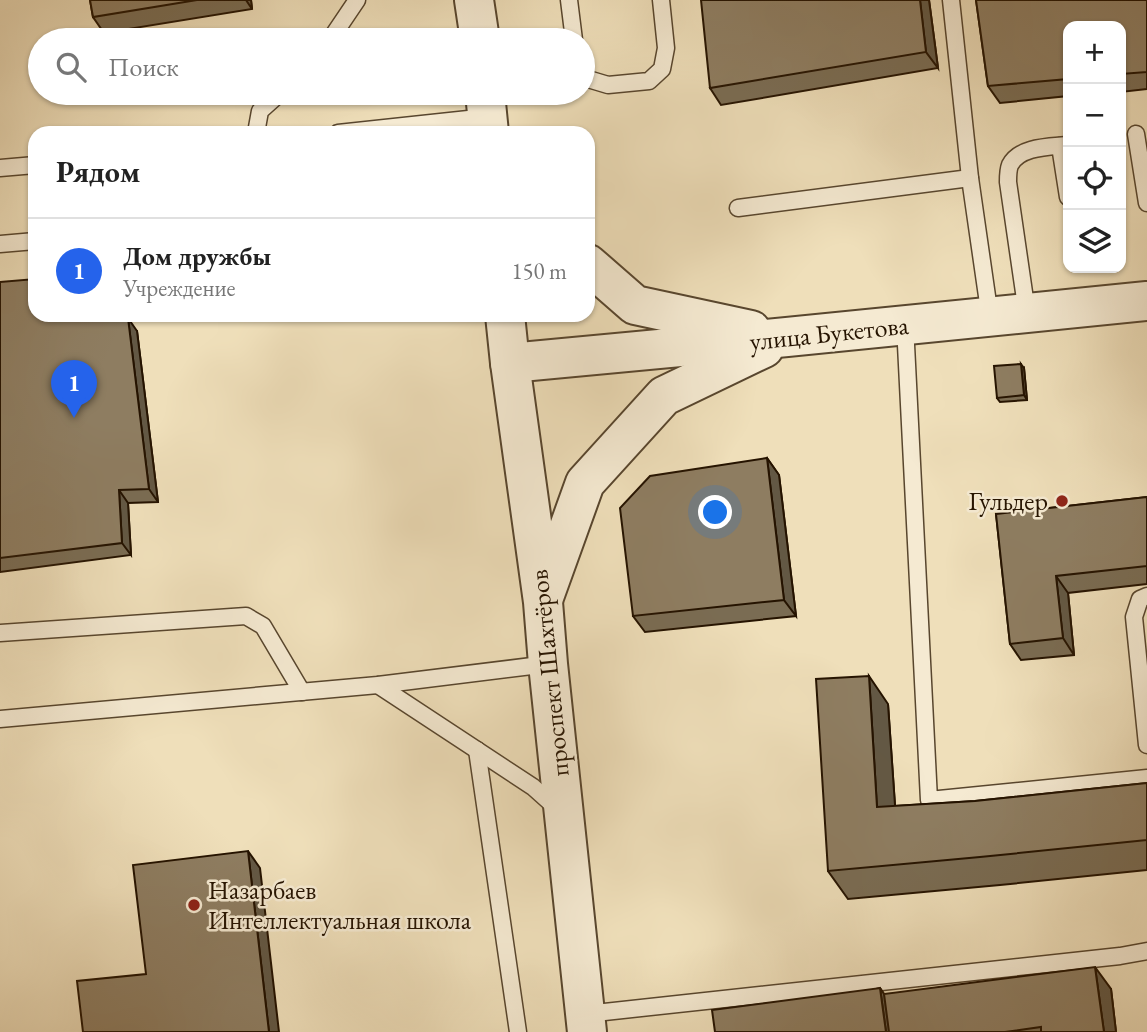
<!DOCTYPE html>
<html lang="ru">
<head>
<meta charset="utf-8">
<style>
	:root { --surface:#fff; --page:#f2f2f2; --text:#222; --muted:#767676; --line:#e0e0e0; --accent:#2563eb }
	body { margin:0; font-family:"EB Garamond",serif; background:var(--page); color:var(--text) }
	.controls { position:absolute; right:21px; top:21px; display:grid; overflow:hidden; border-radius:14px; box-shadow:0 2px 5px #0004 }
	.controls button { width:63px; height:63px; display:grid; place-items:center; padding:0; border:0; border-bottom:2px solid var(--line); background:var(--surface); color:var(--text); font:35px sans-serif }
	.you { position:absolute; left:716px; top:513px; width:24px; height:24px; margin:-18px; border:5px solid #fff; border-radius:50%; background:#1a73e8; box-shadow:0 0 0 10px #1a73e833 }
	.badge { display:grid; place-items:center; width:46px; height:46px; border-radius:50%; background:var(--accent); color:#fff; font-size:23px; font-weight:700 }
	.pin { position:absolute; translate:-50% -58px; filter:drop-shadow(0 2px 4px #0008) }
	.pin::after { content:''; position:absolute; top:37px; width:24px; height:21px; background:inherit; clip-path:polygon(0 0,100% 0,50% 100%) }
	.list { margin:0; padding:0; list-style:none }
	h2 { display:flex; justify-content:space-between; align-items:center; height:91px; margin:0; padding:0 28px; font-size:30px }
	h2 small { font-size:23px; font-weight:400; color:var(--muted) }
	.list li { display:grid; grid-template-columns:46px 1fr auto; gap:21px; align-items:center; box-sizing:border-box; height:105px; padding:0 28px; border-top:2px solid var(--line) }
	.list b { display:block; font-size:26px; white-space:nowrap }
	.list p { margin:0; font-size:23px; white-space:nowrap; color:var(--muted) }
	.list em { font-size:23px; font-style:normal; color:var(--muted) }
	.icon { flex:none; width:38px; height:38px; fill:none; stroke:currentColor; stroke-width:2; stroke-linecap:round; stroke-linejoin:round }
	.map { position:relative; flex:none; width:1147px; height:1032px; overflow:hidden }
	.search { position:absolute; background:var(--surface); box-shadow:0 2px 5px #0004; left:28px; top:28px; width:567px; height:77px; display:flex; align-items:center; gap:18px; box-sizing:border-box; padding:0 24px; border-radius:38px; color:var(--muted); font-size:26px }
	.panel { position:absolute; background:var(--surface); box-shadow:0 2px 5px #0004; left:28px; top:126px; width:567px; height:196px; border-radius:21px }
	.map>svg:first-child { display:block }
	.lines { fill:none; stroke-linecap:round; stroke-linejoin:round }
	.service-casing { stroke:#58462e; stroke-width:19 }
	.tertiary-casing { stroke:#58462e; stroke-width:42 }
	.service { stroke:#f5ead2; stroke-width:16 }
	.tertiary { stroke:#f5ead2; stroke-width:38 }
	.wall { fill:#7a6c53; stroke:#251300; stroke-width:2 }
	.shaded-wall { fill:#635844; stroke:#251300; stroke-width:2 }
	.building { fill:#8e7d61; stroke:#251300; stroke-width:2 }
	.poi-dot { fill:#8f2418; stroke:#f5ead2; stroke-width:2.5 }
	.labels { text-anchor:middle; stroke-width:5; stroke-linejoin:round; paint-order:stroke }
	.street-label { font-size:26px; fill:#251300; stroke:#f5ead2 }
	.poi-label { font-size:26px; fill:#251300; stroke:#f5ead2; text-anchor:end }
</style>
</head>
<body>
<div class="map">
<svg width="1147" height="1032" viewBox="0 0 1147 1032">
	<rect width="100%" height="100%" fill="#efdfba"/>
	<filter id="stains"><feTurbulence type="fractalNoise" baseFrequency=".00286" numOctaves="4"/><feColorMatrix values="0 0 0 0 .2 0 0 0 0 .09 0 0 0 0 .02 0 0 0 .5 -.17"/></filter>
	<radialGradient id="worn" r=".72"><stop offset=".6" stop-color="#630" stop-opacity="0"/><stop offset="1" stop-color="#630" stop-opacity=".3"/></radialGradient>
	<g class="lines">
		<g class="service-casing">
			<g id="service">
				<path d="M 569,0 L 574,40"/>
				<path d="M 951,0 L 970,178 L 990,317"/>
				<path d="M 330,40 L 357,0"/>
				<path d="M 583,71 L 588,79 L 608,85 L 649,81 L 662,69 L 666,48 L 661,0"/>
				<path d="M 256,133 L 260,111 L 280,93"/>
				<path d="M 338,133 L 487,117"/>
				<path d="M 1136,134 L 1147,203"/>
				<path d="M 1060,146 L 1068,197"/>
				<path d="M 0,168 L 35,165"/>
				<path d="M 738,208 L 970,178"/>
				<path d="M 0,244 L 35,241"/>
				<path d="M 1027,313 L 1008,182 C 1008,176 1008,170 1010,165 C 1020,146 1050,147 1068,145"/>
				<path d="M 905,325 L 929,800 L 1147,778"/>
				<path d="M 1147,596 L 1140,599 L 1134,617 L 1147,745"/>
				<path d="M 0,633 L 246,616 L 263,626 L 302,692"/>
				<path d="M 378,685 L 533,787 L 552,804 L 555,810"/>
				<path d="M 0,719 L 378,685 L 548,664"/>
				<path d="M 477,750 L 518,1032"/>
				<path d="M 586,1014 L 1120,956 L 1147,951"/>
			</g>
		</g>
		<g class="tertiary-casing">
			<g id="tertiary">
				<path d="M 474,0 L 480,40"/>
				<path d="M 485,93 L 489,133"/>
				<path d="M 588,264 L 635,305 L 751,330"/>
				<path d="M 505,315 L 510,363 L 543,602 L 548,664 L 587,1032"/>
				<path d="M 510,363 L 787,337 L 1147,301"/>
				<path d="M 544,597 L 585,483 L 664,396 L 764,348"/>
			</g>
		</g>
		<use href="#service" class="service"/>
		<use href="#tertiary" class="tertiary"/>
	</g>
	<g class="wall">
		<path d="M 90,0 L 251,0 L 252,9 L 104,33 L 93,17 Z"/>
		<path d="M 929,0 L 938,68 L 721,105 L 710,88 Z"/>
		<path d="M 976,0 L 1147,0 L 1147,89 L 1121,92 L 1121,26 L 1068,26 L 1068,96 L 1000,103 L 988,86 Z"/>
		<path d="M 0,282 L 35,315 L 106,315 L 106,320 L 137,331 L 158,502 L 128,503 L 131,555 L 0,572 Z"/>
		<path d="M 1024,368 L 1027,400 L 1000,402 L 997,398 Z"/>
		<path d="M 767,458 L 779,475 L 796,616 L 645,632 L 633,616 Z"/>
		<path d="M 1147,497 L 1147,584 L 1068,593 L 1074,655 L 1021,660 L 1010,644 L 996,514 Z"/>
		<path d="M 888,704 L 895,806 L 975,801 L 1147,783 L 1147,870 L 1000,885 L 848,899 L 828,871 Z"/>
		<path d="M 880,988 L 884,994 L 1111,989 L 1116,1032 L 715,1032 Z"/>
	</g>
	<g class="shaded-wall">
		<path d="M 246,0 L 251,0 L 252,9 Z"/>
		<path d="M 920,0 L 929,0 L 938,68 L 926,52 Z"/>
		<path d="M 98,315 L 106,315 L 107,334 L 98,321 Z"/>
		<path d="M 128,318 L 137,331 L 158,502 L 149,489 Z"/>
		<path d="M 1021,364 L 1024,368 L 1027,400 L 1024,395 Z"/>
		<path d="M 767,458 L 779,475 L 796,616 L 784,600 Z"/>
		<path d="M 119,490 L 128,503 L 131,555 L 122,543 Z"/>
		<path d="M 1056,576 L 1068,593 L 1074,655 L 1063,638 Z"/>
		<path d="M 869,676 L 888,704 L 897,834 L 877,807 Z"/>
		<path d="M 248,851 L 260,868 L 279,1032 L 269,1032 Z"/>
		<path d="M 1095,967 L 1111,989 L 1116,1032 L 1104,1032 Z"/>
		<path d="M 880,988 L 899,1016 L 901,1032 L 886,1032 Z"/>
	</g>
	<g class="building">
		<path d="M 90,0 L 197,0 L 93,17 Z"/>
		<path d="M 701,0 L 920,0 L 926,52 L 710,88 Z"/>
		<path d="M 976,0 L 1147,0 L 1147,72 L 1121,74 L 1121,26 L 1068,26 L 1068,79 L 988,86 Z"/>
		<path d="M 35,279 L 35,315 L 98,315 L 98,321 L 128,318 L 149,489 L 119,490 L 122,543 L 0,558 L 0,282 Z"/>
		<path d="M 1021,364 L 1024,395 L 997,398 L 994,366 Z"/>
		<path d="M 767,458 L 784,600 L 633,616 L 620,508 L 650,476 Z"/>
		<path d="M 1147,497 L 1147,566 L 1056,576 L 1063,638 L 1010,644 L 996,514 Z"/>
		<path d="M 869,676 L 877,807 L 975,801 L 1147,783 L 1147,840 L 980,857 L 828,871 L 816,679 Z"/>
		<path d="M 248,851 L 269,1032 L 83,1032 L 77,981 L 146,974 L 133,865 Z"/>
		<path d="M 1095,967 L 1104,1032 L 1041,1032 L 1041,1027 L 1005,1032 L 889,1032 L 884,994 Z"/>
		<path d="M 880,988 L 886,1032 L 715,1032 L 712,1010 Z"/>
	</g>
	<g class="poi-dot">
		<circle cx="1062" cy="501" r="7"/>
		<circle cx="194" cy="905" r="7"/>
	</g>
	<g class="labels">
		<g class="street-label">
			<text transform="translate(829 333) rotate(-6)" y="9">улица Букетова</text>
			<text transform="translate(549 673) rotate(-96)" y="9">проспект Шахтёров</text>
		</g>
		<g class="poi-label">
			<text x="1048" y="510">Гульдер</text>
			<text x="208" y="899" text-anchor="start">Назарбаев<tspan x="208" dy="30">Интеллектуальная школа</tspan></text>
		</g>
	</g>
	<rect width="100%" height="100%" filter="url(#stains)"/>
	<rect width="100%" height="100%" fill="url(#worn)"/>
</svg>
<div class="controls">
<button>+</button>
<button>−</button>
<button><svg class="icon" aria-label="locate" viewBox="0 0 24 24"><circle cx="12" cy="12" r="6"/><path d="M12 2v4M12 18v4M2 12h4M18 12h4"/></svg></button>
<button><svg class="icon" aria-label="layers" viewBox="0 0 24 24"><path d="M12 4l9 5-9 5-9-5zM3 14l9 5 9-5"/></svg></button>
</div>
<div class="you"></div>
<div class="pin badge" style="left:74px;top:418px">1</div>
<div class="search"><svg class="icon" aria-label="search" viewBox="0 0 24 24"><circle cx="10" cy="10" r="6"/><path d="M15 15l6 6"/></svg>Поиск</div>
<section class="panel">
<h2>Рядом<small></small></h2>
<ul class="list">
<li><span class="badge">1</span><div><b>Дом дружбы</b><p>Учреждение</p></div><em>150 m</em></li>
</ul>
</section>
</div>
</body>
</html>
